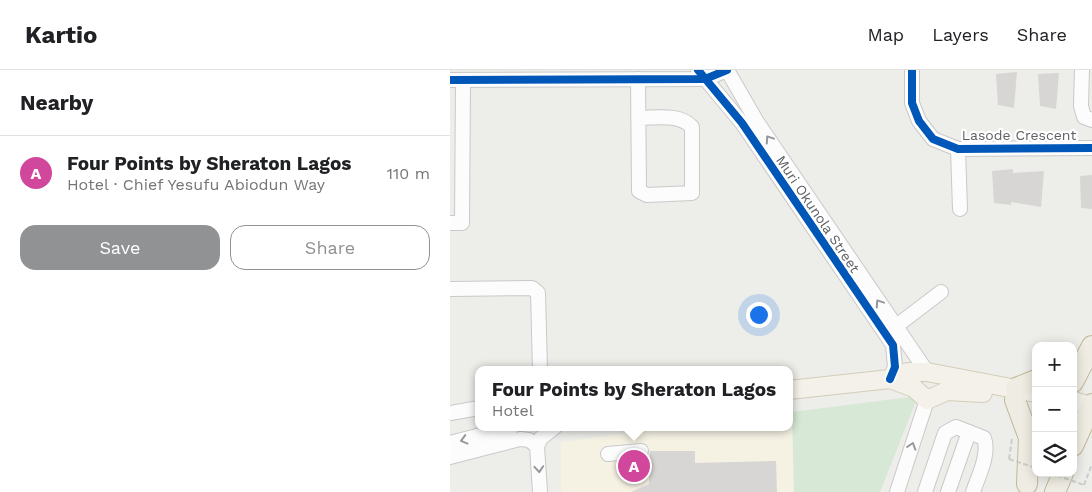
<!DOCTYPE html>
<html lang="en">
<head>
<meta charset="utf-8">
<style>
	:root { --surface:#fff; --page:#f2f2f2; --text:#202124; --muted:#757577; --line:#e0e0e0; --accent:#909293 }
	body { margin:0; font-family:"Work Sans",sans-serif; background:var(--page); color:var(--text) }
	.controls { position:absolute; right:15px; bottom:15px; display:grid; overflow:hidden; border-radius:10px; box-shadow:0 2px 12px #0003 }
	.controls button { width:45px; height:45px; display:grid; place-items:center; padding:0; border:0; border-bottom:1px solid var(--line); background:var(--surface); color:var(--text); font:25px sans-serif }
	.you { position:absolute; left:308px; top:244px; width:18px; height:18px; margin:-12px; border:4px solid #fff; border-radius:50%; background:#1a73e8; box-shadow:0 0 0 8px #1a73e833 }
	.badge { display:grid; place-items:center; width:32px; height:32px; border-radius:50%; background:var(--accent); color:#fff; font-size:16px; font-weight:700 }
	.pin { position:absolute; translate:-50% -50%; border:2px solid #fff; box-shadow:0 1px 5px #0006 }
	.popup { position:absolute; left:25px; top:296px; width:318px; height:65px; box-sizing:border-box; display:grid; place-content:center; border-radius:10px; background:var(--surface); filter:drop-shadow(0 1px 4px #0005); font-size:16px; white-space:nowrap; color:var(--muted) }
	.popup b { font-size:19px; color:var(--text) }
	.popup::after { content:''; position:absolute; left:50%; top:100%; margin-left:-10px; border:10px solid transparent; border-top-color:var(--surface) }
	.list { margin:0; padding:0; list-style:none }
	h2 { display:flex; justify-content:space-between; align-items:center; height:65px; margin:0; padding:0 20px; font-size:21px }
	h2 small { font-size:16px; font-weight:400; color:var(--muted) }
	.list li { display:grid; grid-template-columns:32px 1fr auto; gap:15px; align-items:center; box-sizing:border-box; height:75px; padding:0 20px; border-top:1px solid var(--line) }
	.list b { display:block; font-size:19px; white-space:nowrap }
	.list p { margin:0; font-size:16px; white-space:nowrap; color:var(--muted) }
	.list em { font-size:16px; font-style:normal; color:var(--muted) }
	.actions { display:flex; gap:10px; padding:15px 20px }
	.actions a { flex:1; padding:11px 0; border:1px solid var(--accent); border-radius:15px; text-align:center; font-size:18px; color:var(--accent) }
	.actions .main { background:var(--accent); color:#fff }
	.icon { flex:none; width:28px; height:28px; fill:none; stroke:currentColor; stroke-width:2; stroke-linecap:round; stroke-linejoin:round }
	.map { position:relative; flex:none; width:642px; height:422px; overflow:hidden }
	header { display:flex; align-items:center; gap:30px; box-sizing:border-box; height:70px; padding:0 25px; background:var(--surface); border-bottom:1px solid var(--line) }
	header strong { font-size:24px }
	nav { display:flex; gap:28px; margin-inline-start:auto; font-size:18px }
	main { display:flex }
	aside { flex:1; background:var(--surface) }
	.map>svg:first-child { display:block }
	.commercial { fill:#f5f2e4 }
	.green { fill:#d7e8d6 }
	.building { fill:#d7d6d4 }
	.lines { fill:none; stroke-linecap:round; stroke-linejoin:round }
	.minor-casing { stroke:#c9c9c9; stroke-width:16 }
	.major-casing { stroke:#d3ceb9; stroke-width:20 }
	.highway-casing { stroke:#c2b898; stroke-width:22 }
	.path { stroke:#c9cecb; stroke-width:2; stroke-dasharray:5 2.5; stroke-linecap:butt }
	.minor { stroke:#fcfcfc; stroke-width:14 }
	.major { stroke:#f3f1e9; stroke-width:18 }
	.highway { stroke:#efede3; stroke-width:20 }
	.path-bridge { stroke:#c9cecb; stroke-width:2; stroke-dasharray:5 2.5; stroke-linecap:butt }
	.cycleway-casing { stroke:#fff; stroke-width:11 }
	.cycleway { stroke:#0057b8; stroke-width:8 }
	.oneway { stroke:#95979a }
	.labels { text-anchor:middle; stroke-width:4.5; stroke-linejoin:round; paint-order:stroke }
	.street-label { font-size:14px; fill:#5e6165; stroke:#fff }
</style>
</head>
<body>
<header>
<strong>Kartio</strong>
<nav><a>Map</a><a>Layers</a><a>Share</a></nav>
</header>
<main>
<aside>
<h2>Nearby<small></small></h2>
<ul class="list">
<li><span class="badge" style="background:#d1479c">A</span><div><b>Four Points by Sheraton Lagos</b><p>Hotel · Chief Yesufu Abiodun Way</p></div><em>110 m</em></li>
</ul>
<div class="actions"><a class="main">Save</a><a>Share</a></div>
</aside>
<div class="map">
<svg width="642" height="422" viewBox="0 0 642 422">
	<rect width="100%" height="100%" fill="#edede9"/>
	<path class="commercial" d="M 339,342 L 342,342 L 344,422 L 111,422 L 111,372 L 223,357 L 339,357 Z"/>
	<path class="green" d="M 468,326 L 430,422 L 344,422 L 342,342 Z"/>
	<g class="building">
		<path d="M 567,2 L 564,38 L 548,35 L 546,4 Z"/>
		<path d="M 609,3 L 606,39 L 590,36 L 588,4 Z"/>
		<path d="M 563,99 L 563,103 L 594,101 L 591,137 L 561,132 L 561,135 L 544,133 L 542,101 Z"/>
		<path d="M 642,105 L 642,139 L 631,138 L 630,106 Z"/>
		<path d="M 200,381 L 245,381 L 245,393 L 326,391 L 327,422 L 181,422 L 199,414 Z"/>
	</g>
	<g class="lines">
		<g class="minor-casing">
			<g id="minor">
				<path d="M 248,0 L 292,53 L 443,275 L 445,297 L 440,309"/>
				<path d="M 277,0 L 307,52 L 477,302"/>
				<path d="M 462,0 L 462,33 L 469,51 L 483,69 L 508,79 L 642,78"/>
				<path d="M 632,0 L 631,36 L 634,47 L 642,50"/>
				<path d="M 188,9 L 189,121 L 197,125 L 242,123 L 242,57 C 229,43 206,48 188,48"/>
				<path d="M 0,10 L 255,9 L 277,0"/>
				<path d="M 508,79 L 510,139"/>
				<path d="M 0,153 L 12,153 L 13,10"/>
				<path d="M 0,219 L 82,218 L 88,223 L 90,300"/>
				<path d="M 445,257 L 491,222"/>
				<path d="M 0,343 L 29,338"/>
				<path d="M 0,373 L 62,357"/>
				<path d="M 87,376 L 90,422"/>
				<path d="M 158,384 L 191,381"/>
				<path d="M 0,387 L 70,369 L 79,370 L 87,376 L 91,368 L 105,357"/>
				<path d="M 447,422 L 477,330"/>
				<path d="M 475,422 L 495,363 L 506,357 L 534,368 C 540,384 528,407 523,422"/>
				<path d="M 498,422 L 519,362"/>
			</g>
		</g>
		<g class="major-casing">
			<g id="major">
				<path d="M 440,309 L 464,318 L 477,330 L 497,321 L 533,323"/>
				<path d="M 339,320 L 440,309 L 458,302 L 477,302 L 586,323"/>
				<path d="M 623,331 L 641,336"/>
			</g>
		</g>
		<g class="highway-casing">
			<g id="highway">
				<path d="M 623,312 L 642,276"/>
				<path d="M 566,318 L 586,310"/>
				<path d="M 565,330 L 579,368 L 577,414"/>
				<path d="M 623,376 L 642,334"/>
				<path d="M 605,422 L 613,403"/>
			</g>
		</g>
		<g class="path">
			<path d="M 559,389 L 562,369"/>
			<path d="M 634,415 L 642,394"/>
		</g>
		<use href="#minor" class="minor"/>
		<use href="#major" class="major"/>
		<use href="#highway" class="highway"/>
		<g class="path-bridge">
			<path d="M 559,389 L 586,398"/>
			<path d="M 600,403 L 634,415"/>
		</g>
		<g class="cycleway-casing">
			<g id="cycleway">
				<path d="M 248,0 L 292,53 L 443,275 L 445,297 L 440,309"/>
				<path d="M 462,0 L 462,33 L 469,51 L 483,69 L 508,79 L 642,78"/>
				<path d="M 0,10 L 255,9 L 277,0"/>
			</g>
		</g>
		<use href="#cycleway" class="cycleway"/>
	</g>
	<defs><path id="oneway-chevron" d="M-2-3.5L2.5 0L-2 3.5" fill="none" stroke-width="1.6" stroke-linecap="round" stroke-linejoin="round" transform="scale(1.25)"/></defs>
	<g class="oneway">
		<use href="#oneway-chevron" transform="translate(319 69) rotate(-124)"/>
		<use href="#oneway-chevron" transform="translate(429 233) rotate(-124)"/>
		<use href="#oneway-chevron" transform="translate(14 370) rotate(165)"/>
		<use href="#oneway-chevron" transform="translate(462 376) rotate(-72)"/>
		<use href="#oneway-chevron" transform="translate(89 399) rotate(86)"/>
	</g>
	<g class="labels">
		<g class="street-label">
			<text x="569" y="70">Lasode Crescent</text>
			<text transform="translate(368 144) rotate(56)" y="5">Muri Okunola Street</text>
		</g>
	</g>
</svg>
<div class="controls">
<button>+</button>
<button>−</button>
<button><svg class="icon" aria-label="layers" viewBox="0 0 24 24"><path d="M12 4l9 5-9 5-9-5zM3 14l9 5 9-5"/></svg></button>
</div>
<div class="you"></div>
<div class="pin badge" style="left:184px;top:396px;background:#d1479c">A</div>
<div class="popup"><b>Four Points by Sheraton Lagos</b>Hotel</div>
</div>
</main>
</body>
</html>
